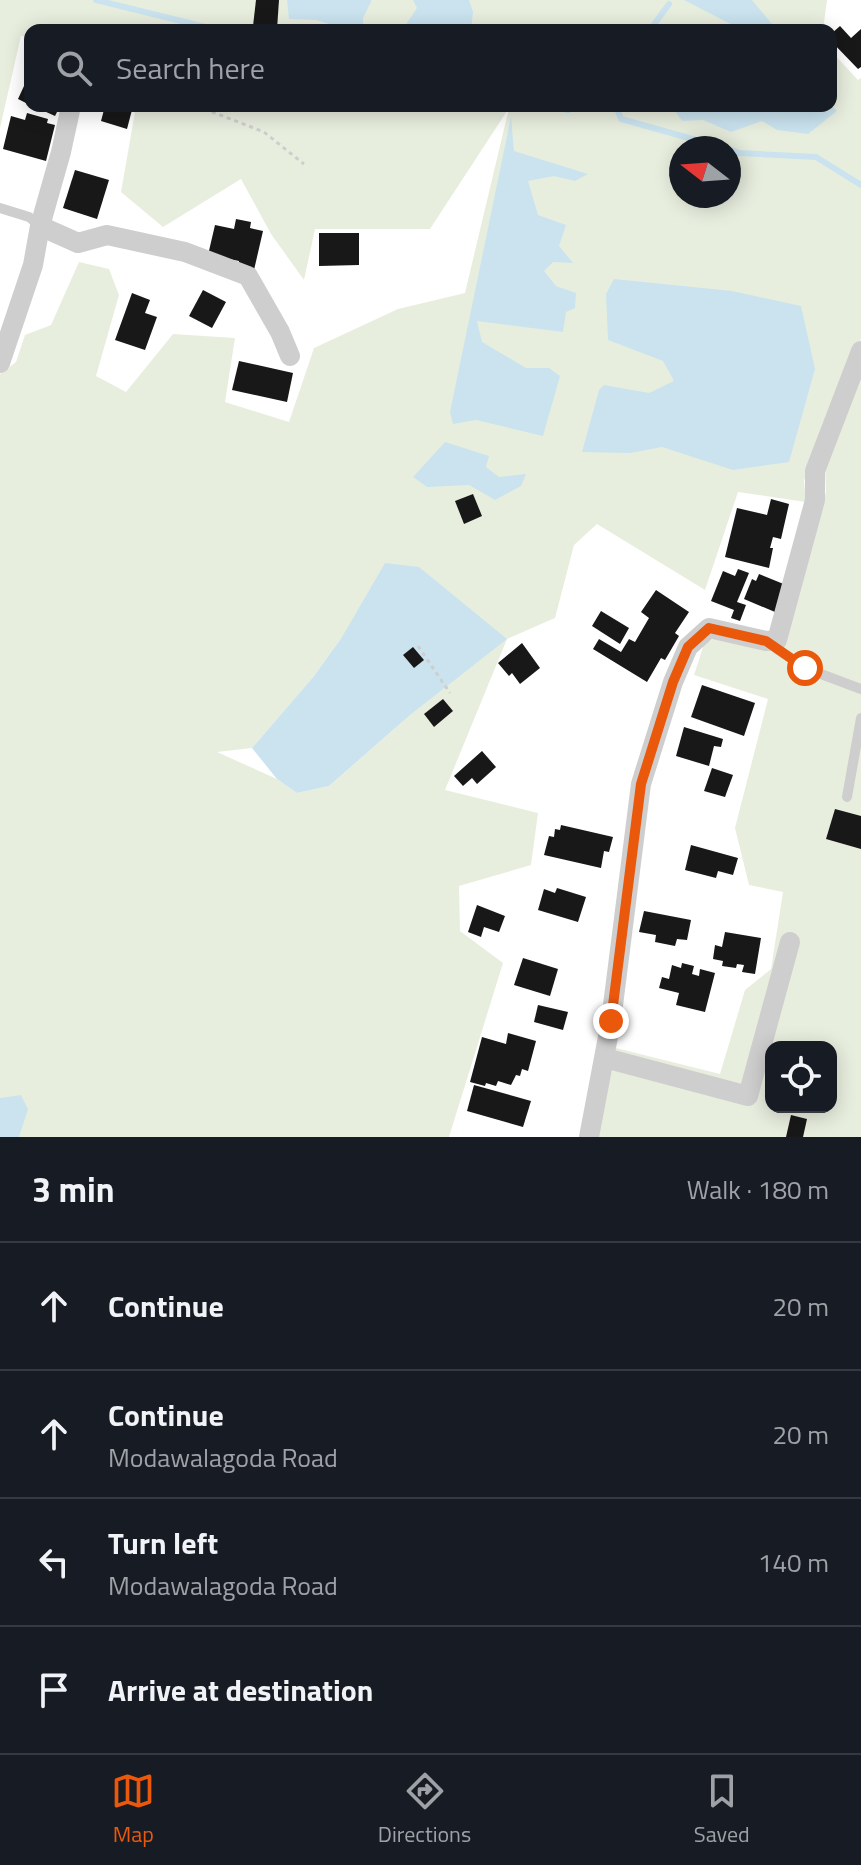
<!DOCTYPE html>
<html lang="en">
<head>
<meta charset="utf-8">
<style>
	:root { --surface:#171b24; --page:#242831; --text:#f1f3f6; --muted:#9ea1a6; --line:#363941; --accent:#ea580c }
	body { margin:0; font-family:"Titillium Web",sans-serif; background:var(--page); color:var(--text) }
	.controls { position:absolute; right:24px; bottom:24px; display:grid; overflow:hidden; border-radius:16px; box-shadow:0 4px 20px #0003 }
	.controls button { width:72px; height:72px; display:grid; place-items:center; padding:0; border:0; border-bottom:2px solid var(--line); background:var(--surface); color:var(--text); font:40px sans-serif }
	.compass { position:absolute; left:669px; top:136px; width:72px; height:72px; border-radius:50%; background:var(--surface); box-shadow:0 4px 20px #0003; rotate:287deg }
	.stop { position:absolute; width:24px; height:24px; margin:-18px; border:6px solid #ea580c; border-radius:50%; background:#fff }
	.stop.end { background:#ea580c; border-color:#fff; box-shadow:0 2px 8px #0008 }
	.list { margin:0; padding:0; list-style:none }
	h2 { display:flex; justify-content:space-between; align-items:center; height:104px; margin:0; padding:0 32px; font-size:34px }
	h2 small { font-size:26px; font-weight:400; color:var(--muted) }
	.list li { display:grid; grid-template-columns:52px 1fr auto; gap:24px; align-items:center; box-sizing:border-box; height:128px; padding:0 32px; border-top:2px solid var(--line) }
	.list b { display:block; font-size:30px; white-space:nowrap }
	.list p { margin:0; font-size:26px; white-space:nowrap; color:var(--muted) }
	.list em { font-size:26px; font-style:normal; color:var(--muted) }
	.icon { flex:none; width:44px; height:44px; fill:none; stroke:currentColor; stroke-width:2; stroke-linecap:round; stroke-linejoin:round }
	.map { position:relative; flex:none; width:861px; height:1137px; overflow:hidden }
	.search { position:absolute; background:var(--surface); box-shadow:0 4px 20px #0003; left:24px; right:24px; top:24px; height:88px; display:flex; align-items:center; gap:20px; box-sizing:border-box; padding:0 28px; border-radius:16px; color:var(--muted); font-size:30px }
	.sheet { height:616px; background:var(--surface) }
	nav { display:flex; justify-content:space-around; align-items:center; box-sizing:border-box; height:112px; border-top:2px solid var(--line); background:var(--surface); font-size:22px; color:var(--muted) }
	nav a { display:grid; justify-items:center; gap:4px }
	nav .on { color:var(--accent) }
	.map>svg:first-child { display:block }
	.green { fill:#e8eede; fill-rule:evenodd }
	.water { fill:#cae3ef }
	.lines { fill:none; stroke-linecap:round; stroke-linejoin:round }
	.stream { stroke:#cae3ef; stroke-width:6 }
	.building { fill:#181818 }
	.path { stroke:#cecece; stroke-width:3; stroke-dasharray:4 4; stroke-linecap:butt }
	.lane { stroke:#cecece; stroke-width:10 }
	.street { stroke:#cecece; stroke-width:20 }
	.route { stroke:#ea580c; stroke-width:10 }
</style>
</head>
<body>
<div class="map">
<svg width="861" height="1137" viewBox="0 0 861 1137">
	<rect width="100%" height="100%" fill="#fff"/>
	<g class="green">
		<path d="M 0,0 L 827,0 L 823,30 L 30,30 L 30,37 L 21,36 L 0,128 Z"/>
		<path d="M 831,51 L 858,80 L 861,78 L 861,339 L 822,425 L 804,481 L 806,502 L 738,492 L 705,590 L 597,524 L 574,545 L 555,618 L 507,639 L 445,790 L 538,813 L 531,865 L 459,886 L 460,931 L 503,963 L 449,1137 L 0,1137 L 0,374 L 16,362 L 25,335 L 51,325 L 79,262 L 109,269 L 119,295 L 96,376 L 126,392 L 173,334 L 235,338 L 225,402 L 289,422 L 314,348 L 398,309 L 465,293 L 509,108 L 430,229 L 315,229 L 304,280 L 271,234 L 241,179 L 163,227 L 121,192 L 136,106 L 831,106 ZM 681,148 L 729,148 L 729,196 L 681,196 ZM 342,637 L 506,639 L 409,716 L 329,786 L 297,793 L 277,779 L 217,752 L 252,748 L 314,676 Z"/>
		<path d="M 861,378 L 861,1137 L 598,1137 L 616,1048 L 720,1074 L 745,990 L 771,969 L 783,892 L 749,885 L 735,828 L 768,699 L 694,675 L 704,644 L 717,637 L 783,644 L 826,492 L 825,468 ZM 771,1047 L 831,1047 L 831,1107 L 771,1107 Z"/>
	</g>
	<g class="water">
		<path d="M 287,0 L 371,0 L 371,2 L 363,18 L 363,30 L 348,30 L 316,20 L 289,19 Z"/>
		<path d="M 413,0 L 469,0 L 473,12 L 471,30 C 458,30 450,28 438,26 C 424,23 423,33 405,26 L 417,8 Z"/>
		<path d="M 684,0 L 752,0 L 777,30 L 742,30 Z"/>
		<path d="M 831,105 L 837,111 L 808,134 L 777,130 L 762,121 L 731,132 L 703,120 L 682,121 L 672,106 Z"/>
		<path d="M 511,117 L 514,151 L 588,174 L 575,181 L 554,176 L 528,181 L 538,215 L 566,225 L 559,246 L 573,263 L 553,262 L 544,271 L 556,286 L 576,293 L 575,308 L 566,312 L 563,332 L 477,321 L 482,342 L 526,368 L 549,368 L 560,376 L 543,436 L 476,420 L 453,424 L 450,412 Z"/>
		<path d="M 614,279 L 732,291 L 801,306 L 815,369 L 789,462 L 733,470 L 662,447 L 630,453 L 582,452 L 599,390 L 604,385 L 649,393 L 674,381 L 663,361 L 608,340 L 606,294 Z"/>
		<path d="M 445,442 L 489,456 L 486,467 L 499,477 L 526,474 L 521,486 L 495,500 L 469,485 L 427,487 L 413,477 Z"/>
		<path d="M 385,563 L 419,567 L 507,639 L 409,716 L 329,786 L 297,793 L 277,779 L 252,748 L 314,676 L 342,637 Z"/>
		<path d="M 21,1095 L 28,1109 L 19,1137 L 0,1137 L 0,1098 Z"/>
	</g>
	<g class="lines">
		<g class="stream">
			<path d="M 96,0 L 218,30"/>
			<path d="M 650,30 L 669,4"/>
			<path d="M 551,106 L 568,110 L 578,106"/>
			<path d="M 616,106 L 621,119 L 725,148"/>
			<path d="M 729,149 L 739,153 L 816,157 L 861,185"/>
		</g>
	</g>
	<g class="building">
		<path d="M 256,0 L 279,0 L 277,29 L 253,26 Z"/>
		<path d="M 840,26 L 851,38 L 861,29 L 861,67 L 858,69 L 831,41 L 831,34 Z"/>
		<path d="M 30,73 L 30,105 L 18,99 Z"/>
		<path d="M 33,106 L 60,106 L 55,116 Z"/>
		<path d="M 105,106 L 133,106 L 127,129 L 101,121 Z"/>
		<path d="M 27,113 L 48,119 L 47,123 L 55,125 L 46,161 L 3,149 L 11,116 L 25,120 Z"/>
		<path d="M 75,170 L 109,180 L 97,219 L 63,208 Z"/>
		<path d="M 236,219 L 251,222 L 250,228 L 263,231 L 254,270 L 238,267 L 239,261 L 208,255 L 215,225 L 234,229 Z"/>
		<path d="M 319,233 L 359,233 L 359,265 L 319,266 Z"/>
		<path d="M 203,290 L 226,302 L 212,328 L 189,316 Z"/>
		<path d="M 132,293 L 150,300 L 145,313 L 157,317 L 145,350 L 115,340 Z"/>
		<path d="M 239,361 L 293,373 L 287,402 L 232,390 Z"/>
		<path d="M 473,494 L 482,516 L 464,524 L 455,501 Z"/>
		<path d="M 771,499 L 789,504 L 781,539 L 773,537 L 770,548 L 773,548 L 769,568 L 725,557 L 737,508 L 767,515 Z"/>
		<path d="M 738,569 L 749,573 L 737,602 L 746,605 L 740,621 L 731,618 L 734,610 L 711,601 L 723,571 L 735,576 Z"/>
		<path d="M 759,574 L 786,585 L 775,612 L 744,599 L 752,579 L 756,581 Z"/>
		<path d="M 656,590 L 689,612 L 675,633 L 679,636 L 665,660 L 661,658 L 647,682 L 593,649 L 599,639 L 621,652 L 629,639 L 635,642 L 649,618 L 641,612 Z"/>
		<path d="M 601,611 L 629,628 L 620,644 L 592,626 Z"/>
		<path d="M 522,643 L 540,668 L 520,684 L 512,673 L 509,676 L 498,663 Z"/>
		<path d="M 413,647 L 424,660 L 414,668 L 403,655 Z"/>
		<path d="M 702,685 L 755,703 L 744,736 L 691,717 Z"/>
		<path d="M 443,699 L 453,711 L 434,727 L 424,714 Z"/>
		<path d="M 684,727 L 723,739 L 721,747 L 714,746 L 709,766 L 676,756 Z"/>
		<path d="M 482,751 L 496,767 L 477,784 L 472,778 L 463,786 L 454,776 Z"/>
		<path d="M 712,768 L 733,775 L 725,797 L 704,791 Z"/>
		<path d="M 835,809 L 861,816 L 861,849 L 826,839 Z"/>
		<path d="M 561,825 L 613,837 L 609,852 L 604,851 L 601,868 L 544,855 L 549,836 L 554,837 L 555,829 L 560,830 Z"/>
		<path d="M 691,845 L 738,858 L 733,875 L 718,871 L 716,878 L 685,870 Z"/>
		<path d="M 557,888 L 586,897 L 578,922 L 538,910 L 544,889 L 555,893 Z"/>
		<path d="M 477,905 L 505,916 L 499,932 L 484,927 L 481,937 L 468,932 Z"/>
		<path d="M 644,911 L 691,920 L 687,940 L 677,939 L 675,946 L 655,942 L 656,935 L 639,932 Z"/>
		<path d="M 725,932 L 761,938 L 755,974 L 742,972 L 744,965 L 737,964 L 736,968 L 722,966 L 723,961 L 713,959 L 715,945 L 722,947 Z"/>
		<path d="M 523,958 L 558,969 L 550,996 L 514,985 Z"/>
		<path d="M 682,963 L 694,966 L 692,974 L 699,976 L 700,969 L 715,973 L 705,1012 L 676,1005 L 679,993 L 659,988 L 662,977 L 669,979 L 672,965 L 681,968 Z"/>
		<path d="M 538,1005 L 568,1012 L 563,1030 L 534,1022 Z"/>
		<path d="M 508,1033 L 536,1041 L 528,1071 L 522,1069 L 520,1076 L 516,1075 L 511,1085 L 498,1081 L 496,1086 L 486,1083 L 485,1086 L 470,1082 L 482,1037 L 506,1044 Z"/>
		<path d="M 474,1085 L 531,1101 L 523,1127 L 467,1111 Z"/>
		<path d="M 791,1115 L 807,1119 L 803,1137 L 786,1137 Z"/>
	</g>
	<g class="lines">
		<g class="path">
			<path d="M 197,106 L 264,132 L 304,164"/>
			<path d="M 418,646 L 450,693"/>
		</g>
		<g class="lane">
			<path d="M 0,208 L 29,217 L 40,226"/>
			<path d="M 767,642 L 805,668 L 861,689"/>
			<path d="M 847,797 L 861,718"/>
		</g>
		<g class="street">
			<path d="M 40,226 L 78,243 L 107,235 L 185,252 L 248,276 L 280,332 L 290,356"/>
			<path d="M 0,363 L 33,265 L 40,226 L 61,152 L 71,106"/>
			<path d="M 605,1058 L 748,1096 L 790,942"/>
			<path d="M 589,1137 L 611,1021 L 641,784 L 673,682 L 688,647 L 709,628 L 766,641 L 777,640 L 815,500 L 815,471 L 861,351"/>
		</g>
	</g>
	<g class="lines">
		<path class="route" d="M 611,1021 L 641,784 L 673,682 L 688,647 L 709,628 L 766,641 L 805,668"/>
	</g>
</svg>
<div class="controls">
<button><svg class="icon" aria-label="locate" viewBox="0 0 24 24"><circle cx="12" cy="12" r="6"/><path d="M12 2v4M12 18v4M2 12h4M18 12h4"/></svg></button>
</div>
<svg class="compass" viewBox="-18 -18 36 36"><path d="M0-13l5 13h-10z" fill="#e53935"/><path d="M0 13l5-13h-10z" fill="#9ea1a6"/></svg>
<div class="stop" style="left:805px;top:668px"></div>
<div class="stop end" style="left:611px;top:1021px"></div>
<div class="search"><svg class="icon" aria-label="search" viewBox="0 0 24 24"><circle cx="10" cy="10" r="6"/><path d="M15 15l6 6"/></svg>Search here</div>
</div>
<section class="sheet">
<h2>3 min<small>Walk · 180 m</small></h2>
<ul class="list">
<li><svg class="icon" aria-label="ahead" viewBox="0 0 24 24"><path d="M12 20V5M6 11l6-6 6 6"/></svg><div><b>Continue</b></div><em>20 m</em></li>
<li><svg class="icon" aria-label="ahead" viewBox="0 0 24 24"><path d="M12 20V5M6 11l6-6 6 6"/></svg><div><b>Continue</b><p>Modawalagoda Road</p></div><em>20 m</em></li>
<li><svg class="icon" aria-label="left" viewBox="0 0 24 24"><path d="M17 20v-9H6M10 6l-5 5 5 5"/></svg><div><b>Turn left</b><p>Modawalagoda Road</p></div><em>140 m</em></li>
<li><svg class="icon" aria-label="arrive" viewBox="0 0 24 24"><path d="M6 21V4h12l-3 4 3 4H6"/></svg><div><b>Arrive at destination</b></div></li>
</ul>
</section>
<nav>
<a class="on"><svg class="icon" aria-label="map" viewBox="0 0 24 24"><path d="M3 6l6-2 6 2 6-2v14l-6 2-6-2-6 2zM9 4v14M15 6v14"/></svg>Map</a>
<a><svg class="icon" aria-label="directions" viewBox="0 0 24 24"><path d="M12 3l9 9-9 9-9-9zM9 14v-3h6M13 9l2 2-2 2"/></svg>Directions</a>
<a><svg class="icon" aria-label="saved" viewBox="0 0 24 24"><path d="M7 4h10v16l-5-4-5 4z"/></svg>Saved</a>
</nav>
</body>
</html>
